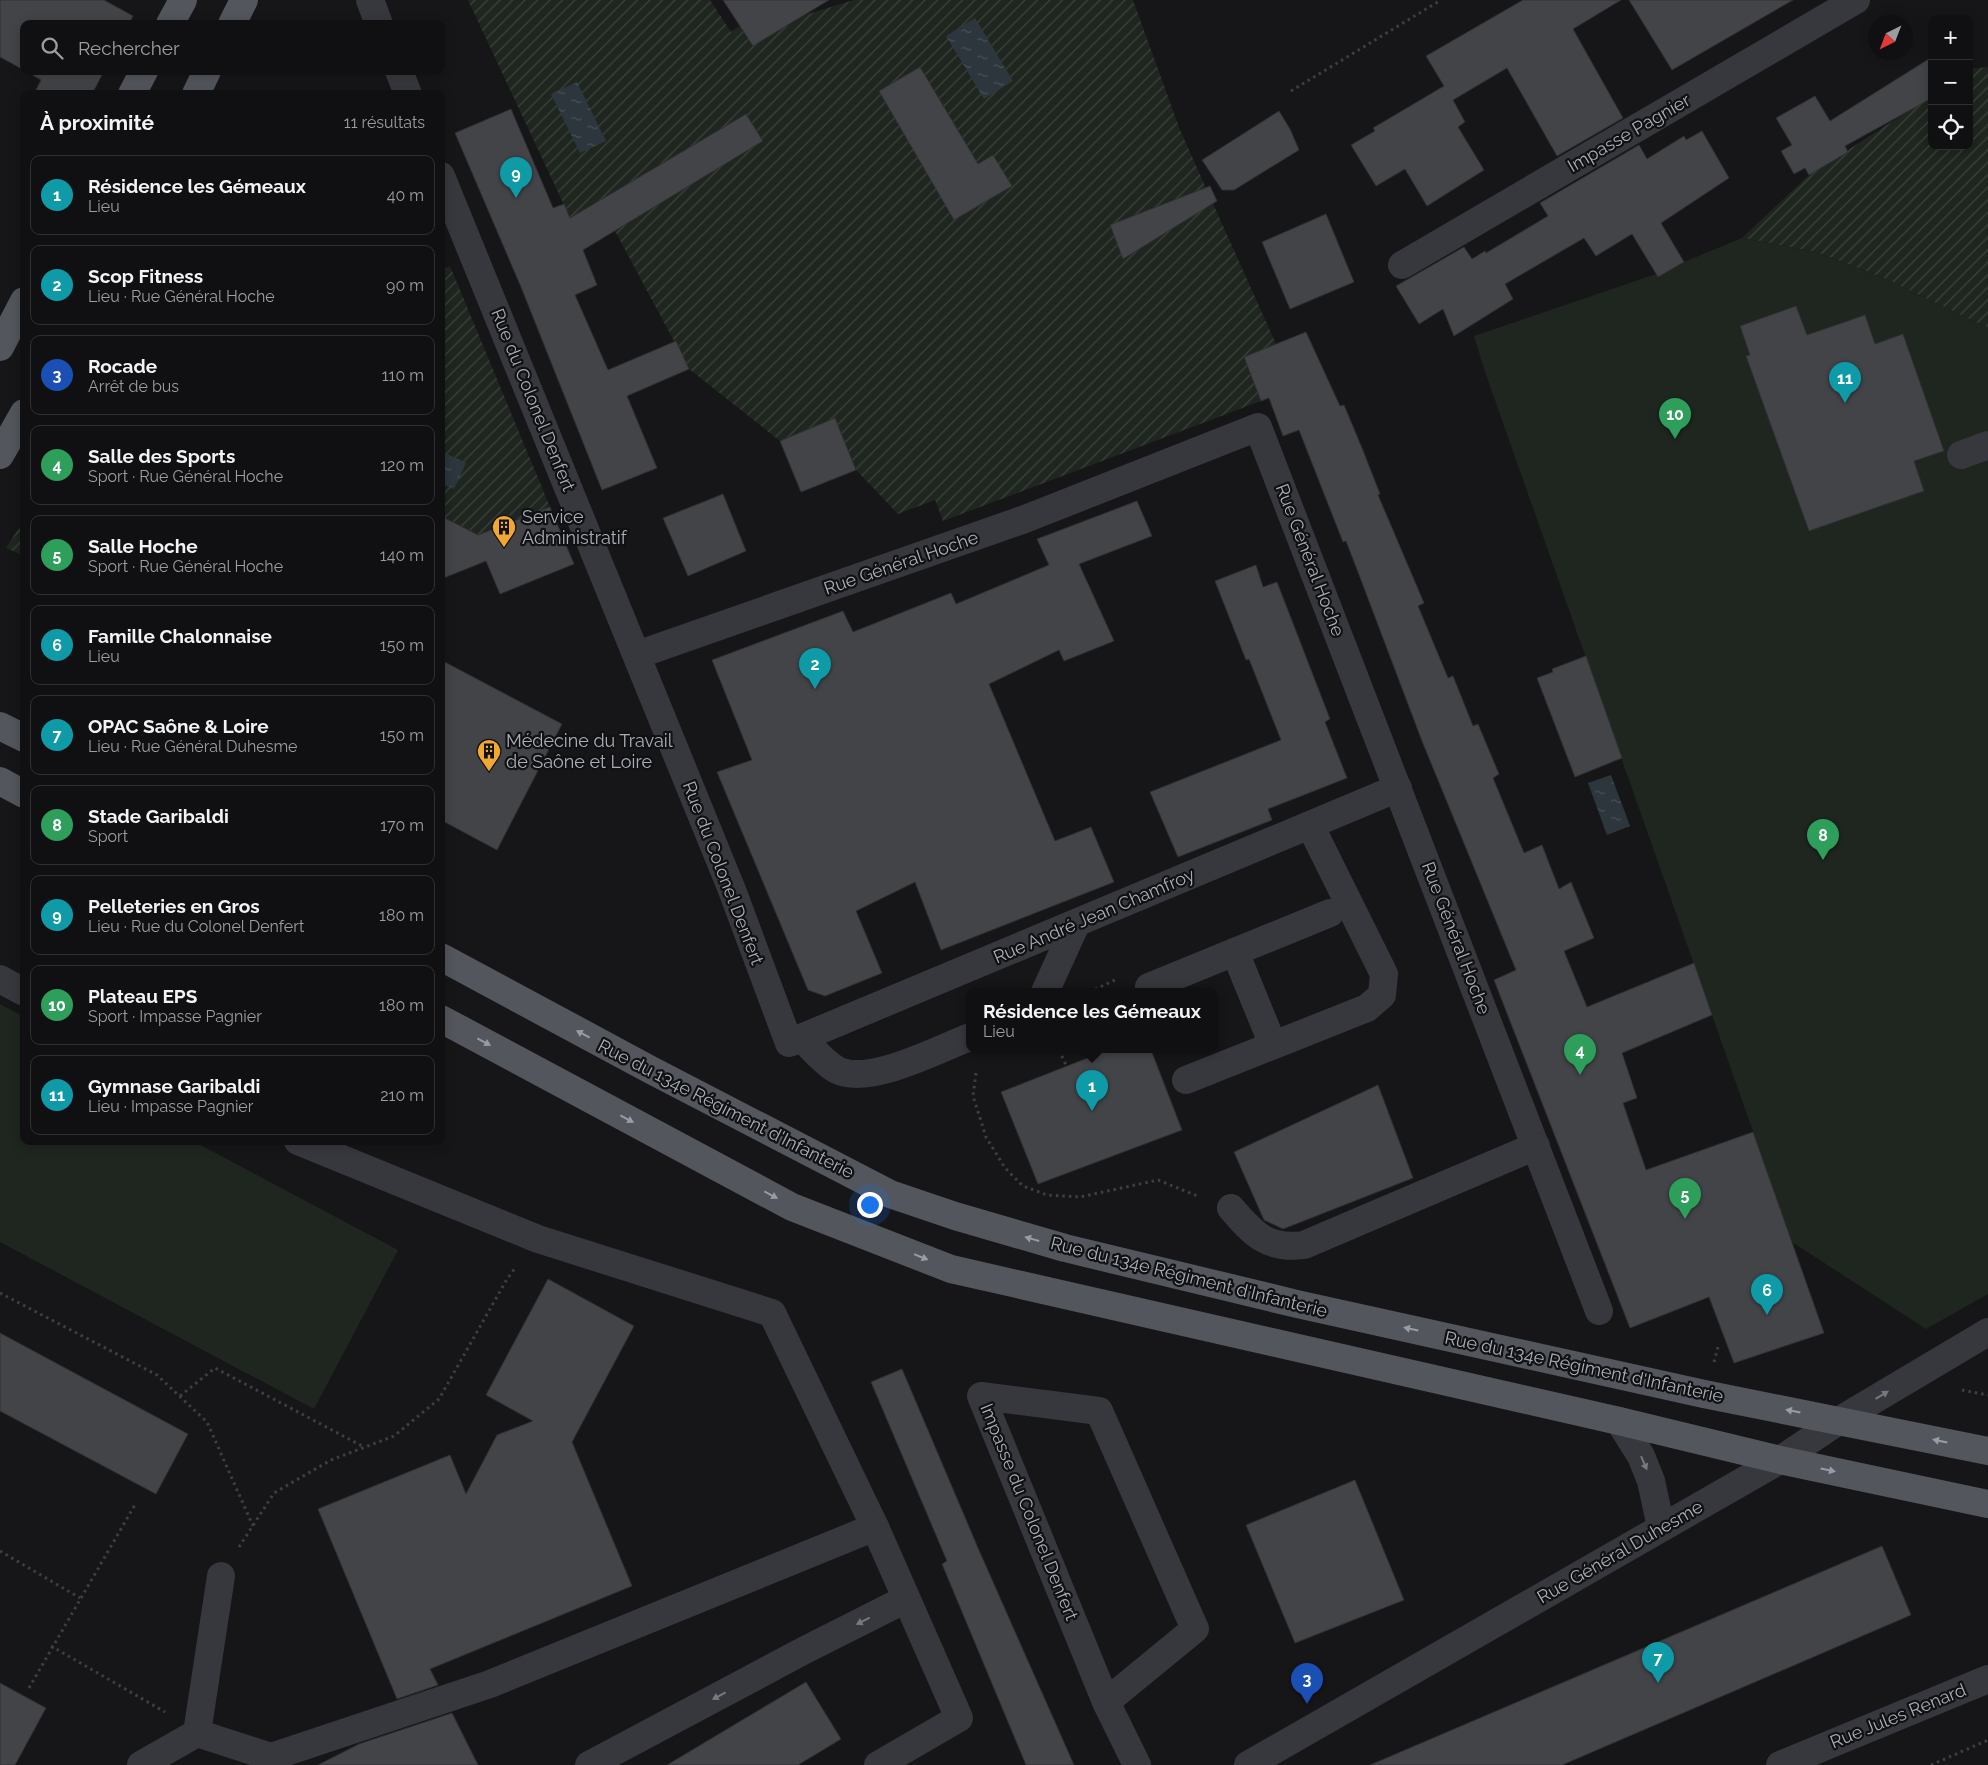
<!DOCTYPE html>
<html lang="fr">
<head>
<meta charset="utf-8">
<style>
	:root { --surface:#101012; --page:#1e1e20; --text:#f1f3f6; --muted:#9c9d9f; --line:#303032; --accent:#1a73e8 }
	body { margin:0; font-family:Raleway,sans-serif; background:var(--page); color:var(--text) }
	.controls { position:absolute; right:15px; top:15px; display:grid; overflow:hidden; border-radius:10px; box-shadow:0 2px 12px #0003 }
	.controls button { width:45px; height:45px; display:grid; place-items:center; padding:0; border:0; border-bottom:1px solid var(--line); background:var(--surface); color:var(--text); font:25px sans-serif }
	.compass { position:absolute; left:1868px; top:15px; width:45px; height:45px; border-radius:50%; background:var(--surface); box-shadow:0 2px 12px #0003; rotate:222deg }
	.you { position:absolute; left:869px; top:1204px; width:18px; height:18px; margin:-12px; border:4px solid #fff; border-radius:50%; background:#1a73e8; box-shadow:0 0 0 8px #1a73e833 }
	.badge { display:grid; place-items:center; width:32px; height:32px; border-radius:50%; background:var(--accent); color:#fff; font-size:16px; font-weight:700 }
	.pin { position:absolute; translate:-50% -41px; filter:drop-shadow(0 1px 2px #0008) }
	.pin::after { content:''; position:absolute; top:26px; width:18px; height:15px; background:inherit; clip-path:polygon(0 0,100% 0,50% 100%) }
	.popup { position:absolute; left:966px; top:988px; width:252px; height:65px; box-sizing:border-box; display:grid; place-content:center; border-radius:10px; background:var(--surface); filter:drop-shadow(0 1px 4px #0005); font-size:16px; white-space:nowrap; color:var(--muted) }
	.popup b { font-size:19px; color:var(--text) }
	.popup::after { content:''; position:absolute; left:50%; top:100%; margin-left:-10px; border:10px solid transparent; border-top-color:var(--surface) }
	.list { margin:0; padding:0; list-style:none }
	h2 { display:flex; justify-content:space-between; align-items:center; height:65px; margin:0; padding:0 20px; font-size:21px }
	h2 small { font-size:16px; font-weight:400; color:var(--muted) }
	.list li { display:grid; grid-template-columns:32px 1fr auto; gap:15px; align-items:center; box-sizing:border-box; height:80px; margin:0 10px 10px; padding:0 10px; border:1px solid var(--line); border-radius:10px }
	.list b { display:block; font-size:19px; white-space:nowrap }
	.list p { margin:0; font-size:16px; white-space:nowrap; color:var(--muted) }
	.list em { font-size:16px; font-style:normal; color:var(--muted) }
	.icon { flex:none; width:28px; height:28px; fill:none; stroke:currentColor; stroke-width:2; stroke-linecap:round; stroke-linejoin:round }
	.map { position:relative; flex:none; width:1988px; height:1765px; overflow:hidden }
	.search { position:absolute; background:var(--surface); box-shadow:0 2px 12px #0003; left:20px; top:20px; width:425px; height:55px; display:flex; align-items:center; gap:12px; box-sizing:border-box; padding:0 18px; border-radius:10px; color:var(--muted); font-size:19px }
	.panel { position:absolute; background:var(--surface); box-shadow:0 2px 12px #0003; left:20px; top:90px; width:425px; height:1055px; border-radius:10px }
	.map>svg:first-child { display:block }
	.garden { fill:url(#garden-furrows) }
	.pitch { fill:#1e261f }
	.water { fill:url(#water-ripples) }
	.building { fill:#424448; stroke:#303034 }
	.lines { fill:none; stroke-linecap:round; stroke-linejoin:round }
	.path { stroke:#3d3f44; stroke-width:3; stroke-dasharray:2.5 4; stroke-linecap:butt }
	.minor { stroke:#37383d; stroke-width:28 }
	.major { stroke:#53565c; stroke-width:28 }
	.oneway { fill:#979ca6 }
	.oneway2 { fill:#757981 }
	.labels { text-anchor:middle; stroke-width:4.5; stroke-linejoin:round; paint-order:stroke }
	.street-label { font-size:18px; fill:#a8aeb8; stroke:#111113 }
	.poi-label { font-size:18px; fill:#a8aeb8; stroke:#111113; text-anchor:start }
</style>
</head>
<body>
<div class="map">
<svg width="1988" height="1765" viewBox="0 0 1988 1765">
	<defs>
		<pattern id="garden-furrows" width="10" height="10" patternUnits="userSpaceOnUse" patternTransform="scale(1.25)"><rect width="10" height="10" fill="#1e261f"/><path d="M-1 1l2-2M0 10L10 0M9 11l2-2" fill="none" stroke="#3c433d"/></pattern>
		<pattern id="water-ripples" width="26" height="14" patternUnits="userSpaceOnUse" patternTransform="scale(1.25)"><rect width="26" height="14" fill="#2c363c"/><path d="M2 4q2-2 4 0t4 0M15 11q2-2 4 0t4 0" fill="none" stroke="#485156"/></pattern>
	</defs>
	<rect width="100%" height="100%" fill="#161618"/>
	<g class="garden">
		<path d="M 468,0 L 710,0 L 731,32 L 740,26 L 753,46 L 805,15 L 854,0 L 1133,0 L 1180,130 L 1276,344 L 1244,357 L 1261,401 L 943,521 L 935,500 L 898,514 L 856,470 L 835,419 L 780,441 L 689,369 L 615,231 L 763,141 L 746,114 L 570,218 Z"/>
		<path d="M 1988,67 L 1988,328 L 1881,277 L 1816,252 L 1742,238 L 1809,175 L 1932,96 L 1932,146 L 1969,146 L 1969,69 Z"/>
		<path d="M 450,266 L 550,507 L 478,535 L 441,516 L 441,270 Z"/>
		<path d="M 24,520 L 24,556 L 6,548 Z"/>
	</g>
	<g class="pitch">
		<path d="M 1742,238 L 1816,252 L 1881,277 L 1988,328 L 1988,1294 L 1926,1329 L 1792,1242 L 1485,372 L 1474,336 L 1656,274 L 1664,273 L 1684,262 Z"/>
		<path d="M 0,1004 L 24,1017 L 24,1141 L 193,1141 L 398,1250 L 314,1409 L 0,1242 Z"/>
	</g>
	<g class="water">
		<path d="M 975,18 L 1013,81 L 984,99 L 946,36 Z"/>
		<path d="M 577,82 L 606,141 L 580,153 L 551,94 Z"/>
		<path d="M 441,451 L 466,463 L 454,489 L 441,483 Z"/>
		<path d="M 1611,775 L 1630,826 L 1607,835 L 1588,783 Z"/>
	</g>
	<g class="building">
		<path d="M 0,0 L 104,0 L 133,16 L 129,24 L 24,24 L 24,70 L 0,57 Z"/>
		<path d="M 723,0 L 829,0 L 753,46 Z"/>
		<path d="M 1523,0 L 1621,0 L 1573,29 L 1623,118 L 1557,156 L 1507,68 L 1453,100 L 1465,122 L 1458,127 L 1484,170 L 1427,206 L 1405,169 L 1376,186 L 1351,145 L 1375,131 L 1373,128 L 1444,86 L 1426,56 Z"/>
		<path d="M 1629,0 L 1793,0 L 1672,70 Z"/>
		<path d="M 1932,57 L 1932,98 L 1845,146 L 1848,152 L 1809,175 L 1805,168 L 1794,174 L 1781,151 L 1792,145 L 1776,118 L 1815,96 L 1830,121 Z"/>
		<path d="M 920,67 L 978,164 L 993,155 L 1012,186 L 954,220 L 879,91 Z"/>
		<path d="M 26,71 L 104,71 L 92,94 L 34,94 L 41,80 Z"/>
		<path d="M 511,109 L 553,208 L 564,204 L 570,218 L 746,114 L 763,141 L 583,250 L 597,285 L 575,295 L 608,370 L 676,341 L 689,369 L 627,396 L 657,468 L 602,490 L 521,287 L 455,133 Z"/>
		<path d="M 1279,111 L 1290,129 L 1299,150 L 1234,190 L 1222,190 L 1202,160 Z"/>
		<path d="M 1702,131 L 1729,178 L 1661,223 L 1684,262 L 1658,277 L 1632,234 L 1596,256 L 1584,238 L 1505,284 L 1513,299 L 1454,336 L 1443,309 L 1419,324 L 1396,286 L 1464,247 L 1472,259 L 1485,251 L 1486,253 L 1548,216 L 1540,203 L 1639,145 L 1647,159 L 1684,136 L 1686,140 Z"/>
		<path d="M 1210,186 L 1217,201 L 1123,259 L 1110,225 Z"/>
		<path d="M 1326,214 L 1354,282 L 1290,309 L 1262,242 Z"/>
		<path d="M 1796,306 L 1807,335 L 1865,315 L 1875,344 L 1903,334 L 1944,451 L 1914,461 L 1924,491 L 1809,531 L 1746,356 L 1750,355 L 1740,326 Z"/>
		<path d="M 1306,332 L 1340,406 L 1344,405 L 1362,448 L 1380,494 L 1378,495 L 1424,603 L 1418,606 L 1448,678 L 1453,676 L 1473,726 L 1478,724 L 1499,774 L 1493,778 L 1524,853 L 1542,845 L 1559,889 L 1571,882 L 1594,938 L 1564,951 L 1587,1007 L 1694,963 L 1712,1015 L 1622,1053 L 1637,1098 L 1623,1103 L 1646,1170 L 1753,1132 L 1824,1333 L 1734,1363 L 1709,1297 L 1630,1328 L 1494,980 L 1516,970 L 1422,741 L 1358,572 L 1346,541 L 1343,542 L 1299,430 L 1283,436 L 1269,398 L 1261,401 L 1244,357 Z"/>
		<path d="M 835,418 L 856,470 L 801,492 L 780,441 Z"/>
		<path d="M 723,494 L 746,551 L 688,576 L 663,518 Z"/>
		<path d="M 1137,501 L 1152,536 L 1079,564 L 1114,641 L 1064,661 L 1059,650 L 989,684 L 1055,841 L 1091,827 L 1114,882 L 941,950 L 915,882 L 856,911 L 882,973 L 825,996 L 808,990 L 717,772 L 752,760 L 712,660 L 843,611 L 853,632 L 951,593 L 956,604 L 1049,565 L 1037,539 Z"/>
		<path d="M 550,507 L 574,564 L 500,594 L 486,561 L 441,579 L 441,516 L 478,535 Z"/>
		<path d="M 1256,565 L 1263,587 L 1277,582 L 1330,719 L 1325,722 L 1347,778 L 1268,809 L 1272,820 L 1178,857 L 1150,792 L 1281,740 L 1249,659 L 1246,660 L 1215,581 Z"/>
		<path d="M 1586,656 L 1622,758 L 1575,777 L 1537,678 L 1553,672 L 1552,669 Z"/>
		<path d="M 441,660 L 562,724 L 497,850 L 441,820 Z"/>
		<path d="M 1108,1050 L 1151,1050 L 1182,1130 L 1038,1184 L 1001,1092 Z"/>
		<path d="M 1378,1085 L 1413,1178 L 1283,1229 L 1264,1220 L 1234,1152 Z"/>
		<path d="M 548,1279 L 634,1326 L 572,1442 L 632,1586 L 430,1669 L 438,1685 L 397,1699 L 318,1509 L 450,1455 L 466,1494 L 497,1435 L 533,1421 L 486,1395 Z"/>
		<path d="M 0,1333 L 188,1434 L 156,1494 L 0,1411 Z"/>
		<path d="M 902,1369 L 978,1548 L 1074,1765 L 1026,1765 L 942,1564 L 947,1561 L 871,1382 Z"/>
		<path d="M 1355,1480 L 1404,1600 L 1295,1643 L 1246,1525 Z"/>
		<path d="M 1882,1546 L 1911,1615 L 1562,1765 L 1370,1765 Z"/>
		<path d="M 806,1682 L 841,1739 L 798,1765 L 667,1765 Z"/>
		<path d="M 0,1683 L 46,1708 L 15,1765 L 0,1765 Z"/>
		<path d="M 452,1713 L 478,1765 L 318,1765 L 359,1744 Z"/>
	</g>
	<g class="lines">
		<g class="path">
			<path d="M 1291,91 L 1441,0"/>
			<path d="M 1089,992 L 1115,980"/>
			<path d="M 1059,1050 L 1066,1065"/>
			<path d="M 976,1073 L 973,1096 L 986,1137 L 1005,1168 L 1023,1186 L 1047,1195 L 1080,1197 L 1158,1180 L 1200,1197"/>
			<path d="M 0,1293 L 157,1375 L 207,1422 L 253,1526"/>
			<path d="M 1714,1362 L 1718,1347"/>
			<path d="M 1962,1390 L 1988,1395"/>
			<path d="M 180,1396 L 215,1368 L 364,1447"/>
			<path d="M 239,1547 L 274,1493 L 331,1460 L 394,1436 L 439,1399 L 507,1279 L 516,1267"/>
			<path d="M 0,1551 L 80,1598"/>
			<path d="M 51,1646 L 165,1712"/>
			<path d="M 29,1688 L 136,1503"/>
			<path d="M 1931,1765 L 1988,1740"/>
		</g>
		<g class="minor">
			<path d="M 370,0 L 379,24"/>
			<path d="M 399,71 L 408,94"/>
			<path d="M 441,176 L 732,890 L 789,1043 L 1398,788"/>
			<path d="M 1402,265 L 1856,0"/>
			<path d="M 1961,455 L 1988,445"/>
			<path d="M 637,655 L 1025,519 L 1258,427 L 1599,1311"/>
			<path d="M 1235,952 L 1273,1045"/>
			<path d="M 0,979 L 24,992"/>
			<path d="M 1149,987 L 1330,913"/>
			<path d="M 1045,992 L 1076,924"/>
			<path d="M 802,1038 C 812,1048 824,1063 837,1070 C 869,1086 936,1050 970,1037"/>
			<path d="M 1186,1080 L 1367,1008 L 1382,995 L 1384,974 L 1310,825"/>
			<path d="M 298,1141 L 538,1239 L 772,1313 L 875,1527 L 959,1718 L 878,1765"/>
			<path d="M 1231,1208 C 1253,1234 1268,1250 1304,1245 L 1536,1146"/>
			<path d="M 1619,1421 L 1641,1456 L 1651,1481 L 1661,1527"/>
			<path d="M 1106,1702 L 1195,1629 L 1099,1411 L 981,1396 L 1106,1702 L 1137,1765"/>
			<path d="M 197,1733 L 221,1576"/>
			<path d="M 271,1757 L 490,1684 L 875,1527"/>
			<path d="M 141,1765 L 197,1733 L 271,1757 L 276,1765"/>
			<path d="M 589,1765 L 803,1651 L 906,1599"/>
			<path d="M 1248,1765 L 1780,1460 L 1840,1420 L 1988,1332"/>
			<path d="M 1780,1765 L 1988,1679"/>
		</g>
		<g class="major">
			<path d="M 170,24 L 183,0"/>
			<path d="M 232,24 L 244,0"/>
			<path d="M 132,94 L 144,71"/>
			<path d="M 196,94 L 207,71"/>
			<path d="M 0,347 L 24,301"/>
			<path d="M 0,455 L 24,413"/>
			<path d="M 0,726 L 24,738"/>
			<path d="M 0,781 L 24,794"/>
			<path d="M 441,957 L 649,1069 L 890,1194 L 955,1216 L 1065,1248 L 1297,1304 L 1704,1394 L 1988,1451"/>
			<path d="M 441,1019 L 792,1207 L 951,1269 L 1619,1421 L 1780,1460 L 1988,1504"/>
		</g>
	</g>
	<defs><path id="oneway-solid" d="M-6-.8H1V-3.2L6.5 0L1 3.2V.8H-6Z" transform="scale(1.25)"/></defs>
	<g class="oneway">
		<use href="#oneway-solid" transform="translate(583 1034) rotate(-152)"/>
		<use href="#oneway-solid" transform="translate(484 1042) rotate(28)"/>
		<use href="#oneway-solid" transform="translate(627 1119) rotate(28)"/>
		<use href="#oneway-solid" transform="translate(771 1195) rotate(28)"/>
		<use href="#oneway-solid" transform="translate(1032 1239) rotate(-164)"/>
		<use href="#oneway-solid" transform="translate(921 1257) rotate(22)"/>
		<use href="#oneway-solid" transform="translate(1411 1329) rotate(-168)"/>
		<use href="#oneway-solid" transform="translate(1793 1411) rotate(-169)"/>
		<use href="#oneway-solid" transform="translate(1940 1441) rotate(-168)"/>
		<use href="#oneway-solid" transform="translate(1828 1470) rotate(12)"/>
	</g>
	<g class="oneway2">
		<use href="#oneway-solid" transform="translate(1882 1395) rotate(-31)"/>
		<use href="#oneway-solid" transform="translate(1644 1463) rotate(67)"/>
		<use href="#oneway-solid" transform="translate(863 1621) rotate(153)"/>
		<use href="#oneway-solid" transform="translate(719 1696) rotate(152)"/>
	</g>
	<defs>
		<g id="building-pin" transform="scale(1.25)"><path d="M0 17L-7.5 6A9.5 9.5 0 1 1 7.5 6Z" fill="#f3a733" stroke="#111113"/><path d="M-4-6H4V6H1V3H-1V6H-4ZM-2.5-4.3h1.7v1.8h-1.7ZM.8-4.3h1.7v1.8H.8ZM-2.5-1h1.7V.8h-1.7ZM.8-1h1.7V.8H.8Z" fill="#111"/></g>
	</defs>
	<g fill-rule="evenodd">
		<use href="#building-pin" x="504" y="527"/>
		<use href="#building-pin" x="489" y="751"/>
	</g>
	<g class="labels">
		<g class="street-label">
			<text transform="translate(1629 133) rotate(-30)" y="6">Impasse Pagnier</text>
			<text transform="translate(533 400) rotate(68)" y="6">Rue du Colonel Denfert</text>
			<text transform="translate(1310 560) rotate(69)" y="6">Rue Général Hoche</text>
			<text transform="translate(901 563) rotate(-19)" y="6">Rue Général Hoche</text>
			<text transform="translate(723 873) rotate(69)" y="6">Rue du Colonel Denfert</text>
			<text transform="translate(1094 916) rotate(-23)" y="6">Rue André Jean Chamfroy</text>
			<text transform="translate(1456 938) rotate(69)" y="6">Rue Général Hoche</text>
			<text transform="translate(726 1109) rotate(27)" y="6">Rue du 134e Régiment d'Infanterie</text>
			<text transform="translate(1189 1277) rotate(14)" y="6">Rue du 134e Régiment d'Infanterie</text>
			<text transform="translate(1584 1367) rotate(12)" y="6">Rue du 134e Régiment d'Infanterie</text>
			<text transform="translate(1029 1512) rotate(68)" y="6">Impasse du Colonel Denfert</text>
			<text transform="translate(1620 1552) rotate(-30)" y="6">Rue Général Duhesme</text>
			<text transform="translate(1898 1716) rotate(-22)" y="6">Rue Jules Renard</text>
		</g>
		<g class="poi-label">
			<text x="522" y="523">Service<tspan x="522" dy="21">Administratif</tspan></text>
			<text x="506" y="747">Médecine du Travail<tspan x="506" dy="21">de Saône et Loire</tspan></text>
		</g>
	</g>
</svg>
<div class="controls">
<button>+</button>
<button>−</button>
<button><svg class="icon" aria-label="locate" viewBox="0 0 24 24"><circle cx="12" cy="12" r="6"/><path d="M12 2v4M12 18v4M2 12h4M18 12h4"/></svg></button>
</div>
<svg class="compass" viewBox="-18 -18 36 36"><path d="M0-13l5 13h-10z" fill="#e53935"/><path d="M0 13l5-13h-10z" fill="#9c9d9f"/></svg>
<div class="you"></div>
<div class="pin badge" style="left:1092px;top:1111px;background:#0f9aa8">1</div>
<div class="popup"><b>Résidence les Gémeaux</b>Lieu</div>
<div class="pin badge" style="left:815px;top:689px;background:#0f9aa8">2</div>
<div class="pin badge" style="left:1307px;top:1704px;background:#1a4fb4">3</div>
<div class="pin badge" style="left:1580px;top:1075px;background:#2e9e5b">4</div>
<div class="pin badge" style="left:1685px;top:1219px;background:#2e9e5b">5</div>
<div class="pin badge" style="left:1767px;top:1315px;background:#0f9aa8">6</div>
<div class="pin badge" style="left:1658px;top:1683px;background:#0f9aa8">7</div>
<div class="pin badge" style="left:1823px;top:860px;background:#2e9e5b">8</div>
<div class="pin badge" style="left:516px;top:198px;background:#0f9aa8">9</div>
<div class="pin badge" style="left:1675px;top:439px;background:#2e9e5b">10</div>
<div class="pin badge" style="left:1845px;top:403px;background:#0f9aa8">11</div>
<div class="search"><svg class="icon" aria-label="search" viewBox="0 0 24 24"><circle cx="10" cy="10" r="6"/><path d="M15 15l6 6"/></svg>Rechercher</div>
<section class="panel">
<h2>À proximité<small>11 résultats</small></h2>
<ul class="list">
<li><span class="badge" style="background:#0f9aa8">1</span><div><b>Résidence les Gémeaux</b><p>Lieu</p></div><em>40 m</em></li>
<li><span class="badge" style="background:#0f9aa8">2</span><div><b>Scop Fitness</b><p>Lieu · Rue Général Hoche</p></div><em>90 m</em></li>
<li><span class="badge" style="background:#1a4fb4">3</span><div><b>Rocade</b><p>Arrêt de bus</p></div><em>110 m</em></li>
<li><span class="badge" style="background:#2e9e5b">4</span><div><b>Salle des Sports</b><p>Sport · Rue Général Hoche</p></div><em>120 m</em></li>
<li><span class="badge" style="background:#2e9e5b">5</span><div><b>Salle Hoche</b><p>Sport · Rue Général Hoche</p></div><em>140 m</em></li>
<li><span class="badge" style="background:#0f9aa8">6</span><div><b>Famille Chalonnaise</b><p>Lieu</p></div><em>150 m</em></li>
<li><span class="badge" style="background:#0f9aa8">7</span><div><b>OPAC Saône &amp; Loire</b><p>Lieu · Rue Général Duhesme</p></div><em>150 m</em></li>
<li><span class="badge" style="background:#2e9e5b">8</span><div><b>Stade Garibaldi</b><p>Sport</p></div><em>170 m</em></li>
<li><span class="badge" style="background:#0f9aa8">9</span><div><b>Pelleteries en Gros</b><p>Lieu · Rue du Colonel Denfert</p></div><em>180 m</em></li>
<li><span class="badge" style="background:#2e9e5b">10</span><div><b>Plateau EPS</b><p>Sport · Impasse Pagnier</p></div><em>180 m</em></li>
<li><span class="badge" style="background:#0f9aa8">11</span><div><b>Gymnase Garibaldi</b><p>Lieu · Impasse Pagnier</p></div><em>210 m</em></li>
</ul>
</section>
</div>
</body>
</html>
